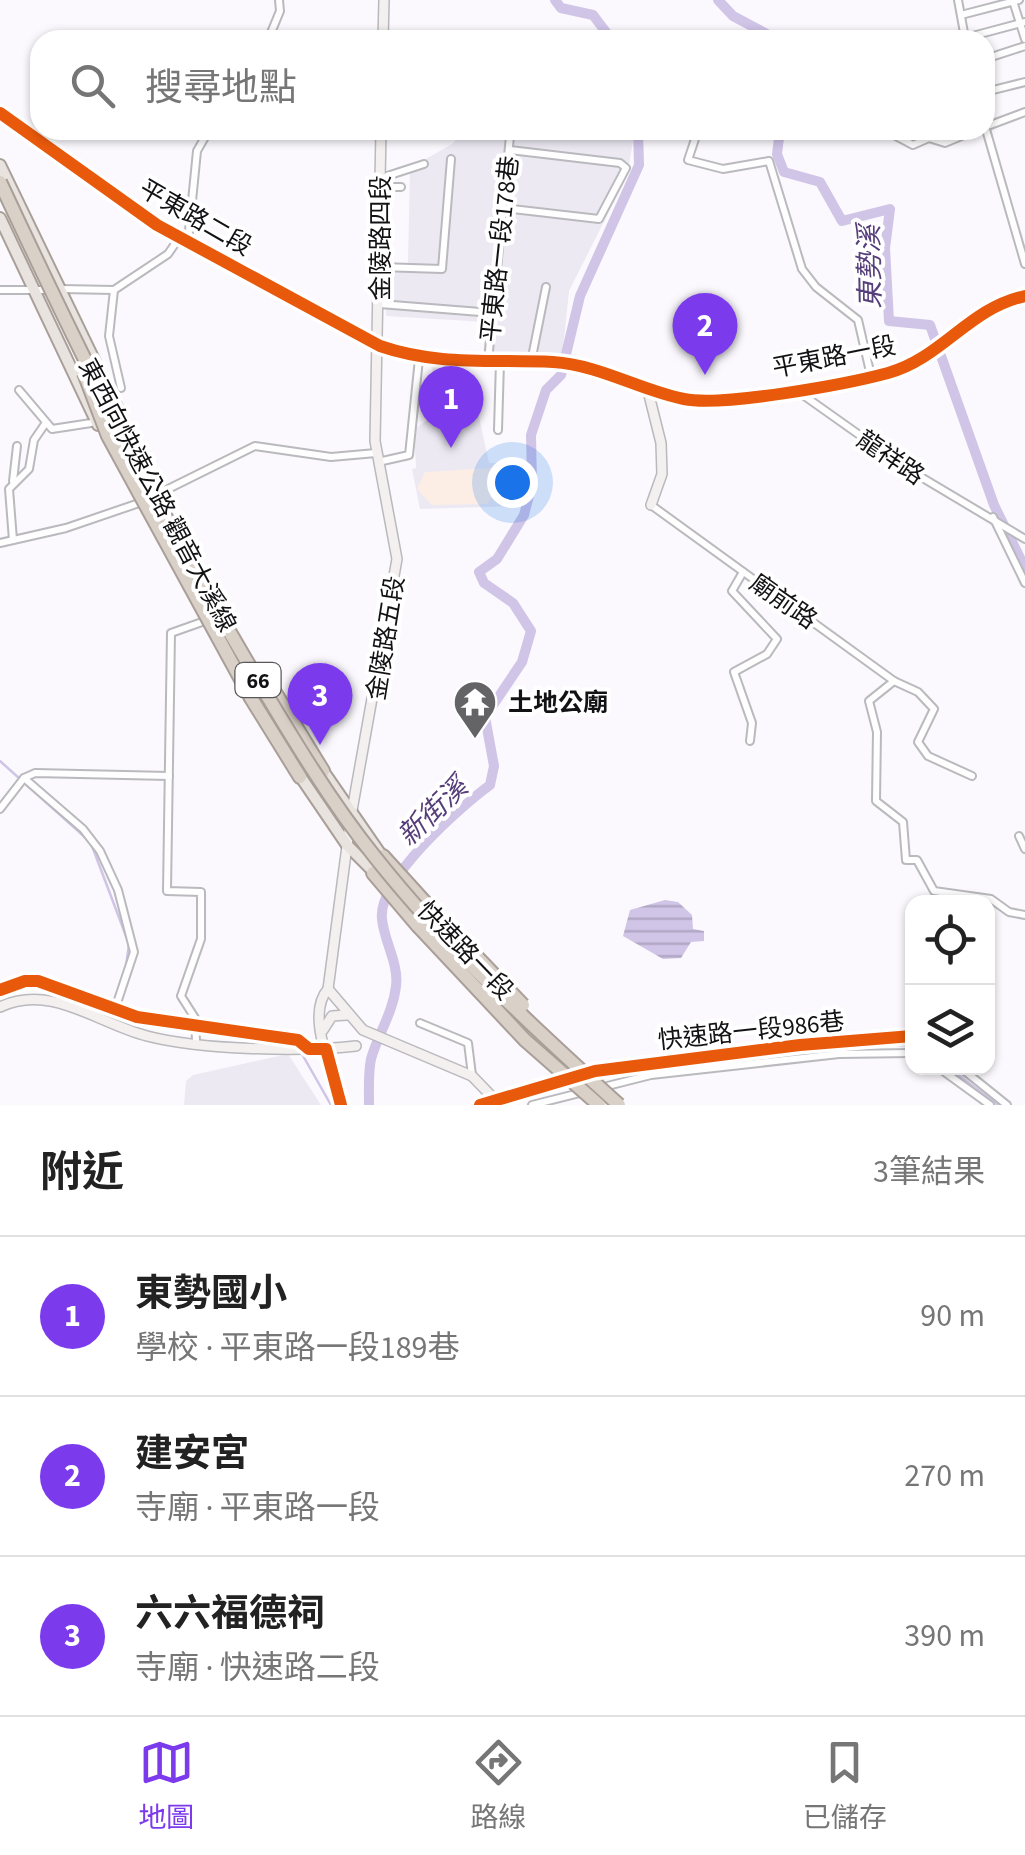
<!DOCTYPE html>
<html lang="zh-TW">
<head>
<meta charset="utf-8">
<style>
	:root { --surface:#fff; --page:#f6f6f6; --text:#222; --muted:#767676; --line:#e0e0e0; --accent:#7c3aed }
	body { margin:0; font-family:"Source Sans 3","Noto Sans TC",sans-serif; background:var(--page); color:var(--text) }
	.controls { position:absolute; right:30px; bottom:30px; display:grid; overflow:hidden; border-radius:20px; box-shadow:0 2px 8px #0004 }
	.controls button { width:90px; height:90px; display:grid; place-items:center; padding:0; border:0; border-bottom:2px solid var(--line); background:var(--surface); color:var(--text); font:50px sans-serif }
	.you { position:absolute; left:512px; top:482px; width:35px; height:35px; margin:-25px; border:8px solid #fff; border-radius:50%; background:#1a73e8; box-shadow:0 0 0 15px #1a73e833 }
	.badge { display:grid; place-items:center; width:65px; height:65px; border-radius:50%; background:var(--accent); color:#fff; font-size:32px; font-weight:700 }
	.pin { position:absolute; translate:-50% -82px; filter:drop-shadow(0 2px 5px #0008) }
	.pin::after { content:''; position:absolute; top:52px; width:35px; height:30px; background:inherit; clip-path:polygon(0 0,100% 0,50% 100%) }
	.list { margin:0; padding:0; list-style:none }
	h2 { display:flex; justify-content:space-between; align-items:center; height:130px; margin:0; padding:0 40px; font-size:42px }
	h2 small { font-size:32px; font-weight:400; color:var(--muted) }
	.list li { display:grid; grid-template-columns:65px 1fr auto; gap:30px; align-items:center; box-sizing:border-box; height:160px; padding:0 40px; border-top:2px solid var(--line) }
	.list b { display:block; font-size:38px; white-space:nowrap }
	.list p { margin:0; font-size:32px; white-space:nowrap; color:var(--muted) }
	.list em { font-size:32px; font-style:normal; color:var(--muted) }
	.icon { flex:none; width:55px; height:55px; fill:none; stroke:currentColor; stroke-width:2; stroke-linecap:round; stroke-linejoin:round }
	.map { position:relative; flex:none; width:1025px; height:1105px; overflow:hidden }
	.search { position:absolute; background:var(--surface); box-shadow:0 2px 8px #0004; left:30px; right:30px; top:30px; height:110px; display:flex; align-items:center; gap:25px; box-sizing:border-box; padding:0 35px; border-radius:30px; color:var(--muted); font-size:38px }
	.sheet { height:610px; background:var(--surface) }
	nav { display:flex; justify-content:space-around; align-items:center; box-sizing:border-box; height:140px; border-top:2px solid var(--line); background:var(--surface); font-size:28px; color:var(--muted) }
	nav a { display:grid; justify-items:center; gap:5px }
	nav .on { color:var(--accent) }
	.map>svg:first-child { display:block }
	.built { fill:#ece9f3 }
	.green { fill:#fceee5 }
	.water { fill:url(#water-rules) }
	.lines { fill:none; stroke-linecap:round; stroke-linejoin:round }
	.stream { stroke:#d0c4e7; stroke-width:2.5 }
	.river { stroke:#d0c4e7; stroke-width:10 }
	.street-casing { stroke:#bab9bd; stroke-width:10 }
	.secondary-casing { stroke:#bab9bd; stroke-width:12 }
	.primary-casing { stroke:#a99f98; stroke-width:14 }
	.highway-casing { stroke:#a99f98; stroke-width:16 }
	.street { stroke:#fefeff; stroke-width:6 }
	.secondary { stroke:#f3f0ef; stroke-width:9 }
	.primary { stroke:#e8e3df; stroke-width:10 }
	.highway { stroke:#d9d0c8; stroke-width:12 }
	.highway-bridge-casing { stroke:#a99f98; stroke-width:16; stroke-linecap:butt }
	.highway-bridge { stroke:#d9d0c8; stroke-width:12 }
	.cycleway-casing { stroke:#fff; stroke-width:19 }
	.cycleway { stroke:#e8590c; stroke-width:12 }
	.labels { text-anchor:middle; stroke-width:8; stroke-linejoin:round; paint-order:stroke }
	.shield { fill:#fff; stroke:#59595a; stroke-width:2.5 }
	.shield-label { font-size:22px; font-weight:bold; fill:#121214 }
	.street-label { font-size:25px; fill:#121214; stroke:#fff }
	.poi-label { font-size:25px; font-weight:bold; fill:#121214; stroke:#fff; text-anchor:start }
	.water-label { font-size:28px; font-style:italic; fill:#553e79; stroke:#fff }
</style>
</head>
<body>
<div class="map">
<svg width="1025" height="1105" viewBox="0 0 1025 1105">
	<defs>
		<pattern id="water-rules" width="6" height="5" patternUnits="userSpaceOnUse" patternTransform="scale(2.5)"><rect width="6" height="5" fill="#d0c4e7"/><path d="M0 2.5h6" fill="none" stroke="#b2a7c5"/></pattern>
	</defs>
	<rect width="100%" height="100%" fill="#fbf9fe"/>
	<g class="built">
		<path d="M 465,130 L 635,130 L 627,176 L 569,291 L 562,359 L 483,357 L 486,322 L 386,316 L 382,264 L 408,263 L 410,168 L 452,144 Z"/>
		<path d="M 433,363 L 463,366 L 463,384 L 472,385 L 489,463 L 523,462 L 522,506 L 420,509 L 412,469 L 416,468 L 414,430 L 428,419 Z"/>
		<path d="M 288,1054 L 321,1105 L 184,1105 L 186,1081 L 193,1075 Z"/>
	</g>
	<path class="green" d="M 491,468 L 498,490 L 487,504 L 432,505 L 417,489 L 425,472 Z"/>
	<path class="water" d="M 665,900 L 678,902 L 692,915 L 693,929 L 704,931 L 704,941 L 691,942 L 681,958 L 663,959 L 623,936 L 630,910 Z"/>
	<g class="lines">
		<g class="stream">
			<path d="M 0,761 L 87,839"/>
			<path d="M 92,846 L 129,944 L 126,966"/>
			<path d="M 0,996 L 31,984 L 129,1022 L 191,1030"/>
			<path d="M 113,1005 L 122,978"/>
			<path d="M 199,1031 L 295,1043 L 298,1048"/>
			<path d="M 302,1054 L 331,1105"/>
			<path d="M 949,1068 L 998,1105"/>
			<path d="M 596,1080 C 698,1055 808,1048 912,1045"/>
			<path d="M 505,1105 L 569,1086"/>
		</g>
		<g class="river">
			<path d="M 555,0 L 561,8 L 593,15 L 612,40"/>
			<path d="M 718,0 L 733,16 L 778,40"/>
			<path d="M 780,130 L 777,154 L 784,172 L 820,182 L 842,221 L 890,209 L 885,248 L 889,321 L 930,325 L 994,505 L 1025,568"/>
			<path d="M 369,1105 C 369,1090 368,1073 371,1059 C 378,1034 393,1013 396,986 C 399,964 384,941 382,919 C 377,880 460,807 490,785 L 494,766 L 485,717 L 522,662 L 531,631 L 513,603 L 484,583 L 479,572 L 497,559 L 524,515 L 532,484 L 531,435 L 546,390 L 561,375 L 580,296 L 639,165 L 638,130"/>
		</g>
		<g class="street-casing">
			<g id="street">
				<path d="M 958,0 L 965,38"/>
				<path d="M 1013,1 L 1025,39"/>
				<path d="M 961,15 L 1019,0"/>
				<path d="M 965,38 L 1025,22"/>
				<path d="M 268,40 L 280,11 L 279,0"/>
				<path d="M 985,59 L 1025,46"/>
				<path d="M 985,92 L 1025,82"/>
				<path d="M 985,126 L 1025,264"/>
				<path d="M 985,127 L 1025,112"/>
				<path d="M 698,130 L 688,160 L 723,169 L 769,161 L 802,269 L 816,287 L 858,320 L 871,376"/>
				<path d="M 896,130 L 896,136 L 913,145 L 929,138 L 945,143 L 976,130"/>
				<path d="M 381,178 L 424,164"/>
				<path d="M 380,187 L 401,187"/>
				<path d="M 504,208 L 599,219 L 626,168 L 620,163 L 510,150"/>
				<path d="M 188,241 L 197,151 L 209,130"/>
				<path d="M 380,267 L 442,269 L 451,159"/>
				<path d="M 61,289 L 114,290 L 168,254 L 179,238"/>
				<path d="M 0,290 L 49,290"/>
				<path d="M 114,290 L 109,336 L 121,388"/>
				<path d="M 380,304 L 493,313"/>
				<path d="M 488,361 L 510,136"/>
				<path d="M 531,362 L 546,287"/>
				<path d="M 19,390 L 52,429 L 91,423"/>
				<path d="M 796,390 L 906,468 L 1025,539"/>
				<path d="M 498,430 L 500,362"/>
				<path d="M 378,462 L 409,455 L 419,359"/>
				<path d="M 13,481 L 17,446"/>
				<path d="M 156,495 L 255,446 L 331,457 L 376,453"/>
				<path d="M 651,505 L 894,681 L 918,692 L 934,709 L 918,742 L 928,756 L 972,776"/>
				<path d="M 993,517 L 1025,583"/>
				<path d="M 13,540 L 9,489 L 29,469 L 34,440 L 45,424"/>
				<path d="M 0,543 L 66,528 L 145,501"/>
				<path d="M 743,572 L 732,591 L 777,639 L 767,654 L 734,672 L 752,723 L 750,741"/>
				<path d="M 894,681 L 869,701 L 877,732 L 876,801 L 903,822 L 906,860 L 917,860 L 934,891 L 991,899 L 1009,912 L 1025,915"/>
				<path d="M 24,778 L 83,829 L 100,851 L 118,890 L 134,952 L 115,1009"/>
				<path d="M 0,809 L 24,778 L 35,773 L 169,776"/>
				<path d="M 1019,836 L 1025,849"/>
				<path d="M 420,1023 L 468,1043 L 472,1075"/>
				<path d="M 196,1041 L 195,1018 L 181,996 L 201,939 L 201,892 L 167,891 L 171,633 L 202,622"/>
				<path d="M 939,1068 L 990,1105"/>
				<path d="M 961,1068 L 1007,1105"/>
				<path d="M 587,1074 L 800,1045 L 912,1036"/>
				<path d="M 480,1105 L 570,1079"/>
				<path d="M 532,1105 L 651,1075 L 839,1054 L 912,1053"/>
			</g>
		</g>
		<g class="secondary-casing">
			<g id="secondary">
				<path d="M 383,40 L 384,0"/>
				<path d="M 0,113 L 157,225 L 380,346 C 438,366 492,359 553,362 C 600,365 639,390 684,399 C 723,407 847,384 888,373 C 942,358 969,308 1025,296"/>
				<path d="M 647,387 L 661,443 L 662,474 L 651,505"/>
				<path d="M 328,989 L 363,1030 L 472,1076 L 500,1105"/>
				<path d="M 0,1007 C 51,983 97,1023 147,1036 C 201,1050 301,1052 356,1046"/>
				<path d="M 323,1030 L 332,1016 L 347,1015"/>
				<path d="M 341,1105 C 335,1075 304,1016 328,989 L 351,816 L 397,559 L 375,441 L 381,130"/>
			</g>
		</g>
		<g class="primary-casing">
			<g id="primary">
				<path d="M 0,165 L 141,457"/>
				<path d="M 0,218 L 98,425"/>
				<path d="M 319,765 L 386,862"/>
				<path d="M 298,773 L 347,845 L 376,874"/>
			</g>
		</g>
		<g class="highway-casing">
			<g id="highway">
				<path d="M 271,686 L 323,771"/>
				<path d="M 251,698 L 300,777"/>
				<path d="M 383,856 L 432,910"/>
				<path d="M 373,873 L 418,926"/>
			</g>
		</g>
		<use href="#street" class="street"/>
		<use href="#secondary" class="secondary"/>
		<use href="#primary" class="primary"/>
		<use href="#highway" class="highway"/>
		<g class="highway-bridge-casing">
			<g id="highway-bridge">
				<path d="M 0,182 C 76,345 155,506 246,660 C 286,727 326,796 375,857 C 447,948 533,1027 619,1105"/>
				<path d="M 84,373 L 108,436 L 251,698"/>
				<path d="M 432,910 L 523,1005"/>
				<path d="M 418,926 L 525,1040 L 599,1105"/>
			</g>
		</g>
		<use href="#highway-bridge" class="highway-bridge"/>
		<g class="cycleway-casing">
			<g id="cycleway">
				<path d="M 0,113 L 157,225 L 380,346 C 438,366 492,359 553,362 C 600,365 639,390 684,399 C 723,407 847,384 888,373 C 942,358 969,308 1025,296"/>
				<path d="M 0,990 L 25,981 L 38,981 L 137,1017 L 298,1040 L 309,1049 L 326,1049 L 341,1105"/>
				<path d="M 480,1105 L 595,1071 L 800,1045 L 912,1036"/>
			</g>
		</g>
		<use href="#cycleway" class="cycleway"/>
	</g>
	<defs>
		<g id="temple-pin" transform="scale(2.25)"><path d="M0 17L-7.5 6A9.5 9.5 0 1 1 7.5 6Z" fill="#646366" stroke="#fff"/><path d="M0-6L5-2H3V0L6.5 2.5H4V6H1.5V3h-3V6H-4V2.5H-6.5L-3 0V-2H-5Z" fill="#fff"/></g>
	</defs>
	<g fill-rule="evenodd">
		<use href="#temple-pin" x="475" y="702"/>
	</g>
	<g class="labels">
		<rect class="shield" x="235.5" y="663" width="45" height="34" rx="8"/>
		<g class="shield-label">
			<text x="258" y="688">66</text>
		</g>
		<g class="street-label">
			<text transform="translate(196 217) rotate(30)" y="9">平東路二段</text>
			<text transform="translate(380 238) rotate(-90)" y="9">金陵路四段</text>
			<text transform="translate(499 249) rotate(-84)" y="9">平東路一段178巷</text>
			<text transform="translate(834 356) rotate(-11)" y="9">平東路一段</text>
			<text transform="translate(891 457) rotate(34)" y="9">龍祥路</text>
			<text transform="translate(158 495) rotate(62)" y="9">東西向快速公路 觀音大溪線</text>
			<text transform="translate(784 601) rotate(35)" y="9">廟前路</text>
			<text transform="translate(385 638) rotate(-81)" y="9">金陵路五段</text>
			<text transform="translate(466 950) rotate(46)" y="9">快速路一段</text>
			<text transform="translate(751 1030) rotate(-6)" y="9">快速路一段986巷</text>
		</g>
		<g class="poi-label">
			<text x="508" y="711">土地公廟</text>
		</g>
		<g class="water-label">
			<text transform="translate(869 267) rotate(-91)" y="10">東勢溪</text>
			<text transform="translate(432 811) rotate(-44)" y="10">新街溪</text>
		</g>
	</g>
</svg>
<div class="controls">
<button><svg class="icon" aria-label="locate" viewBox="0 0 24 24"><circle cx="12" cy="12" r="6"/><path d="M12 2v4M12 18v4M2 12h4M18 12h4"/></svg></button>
<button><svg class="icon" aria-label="layers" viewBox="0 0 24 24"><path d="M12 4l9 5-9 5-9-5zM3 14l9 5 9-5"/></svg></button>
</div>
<div class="you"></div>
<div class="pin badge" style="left:451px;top:448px">1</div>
<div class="pin badge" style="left:705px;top:375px">2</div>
<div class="pin badge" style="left:320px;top:745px">3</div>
<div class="search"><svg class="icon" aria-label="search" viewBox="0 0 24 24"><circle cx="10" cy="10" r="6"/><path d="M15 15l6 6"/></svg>搜尋地點</div>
</div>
<section class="sheet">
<h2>附近<small>3筆結果</small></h2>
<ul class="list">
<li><span class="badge">1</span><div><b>東勢國小</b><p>學校 · 平東路一段189巷</p></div><em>90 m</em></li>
<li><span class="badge">2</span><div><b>建安宮</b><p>寺廟 · 平東路一段</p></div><em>270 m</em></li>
<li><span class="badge">3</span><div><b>六六福德祠</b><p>寺廟 · 快速路二段</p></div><em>390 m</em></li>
</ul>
</section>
<nav>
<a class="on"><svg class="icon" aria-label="map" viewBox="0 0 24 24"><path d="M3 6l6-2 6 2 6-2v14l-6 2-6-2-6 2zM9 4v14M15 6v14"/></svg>地圖</a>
<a><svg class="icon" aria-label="directions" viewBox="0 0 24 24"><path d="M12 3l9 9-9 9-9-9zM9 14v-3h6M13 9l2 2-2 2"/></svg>路線</a>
<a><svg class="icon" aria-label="saved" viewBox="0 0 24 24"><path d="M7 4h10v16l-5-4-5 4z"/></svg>已儲存</a>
</nav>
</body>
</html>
